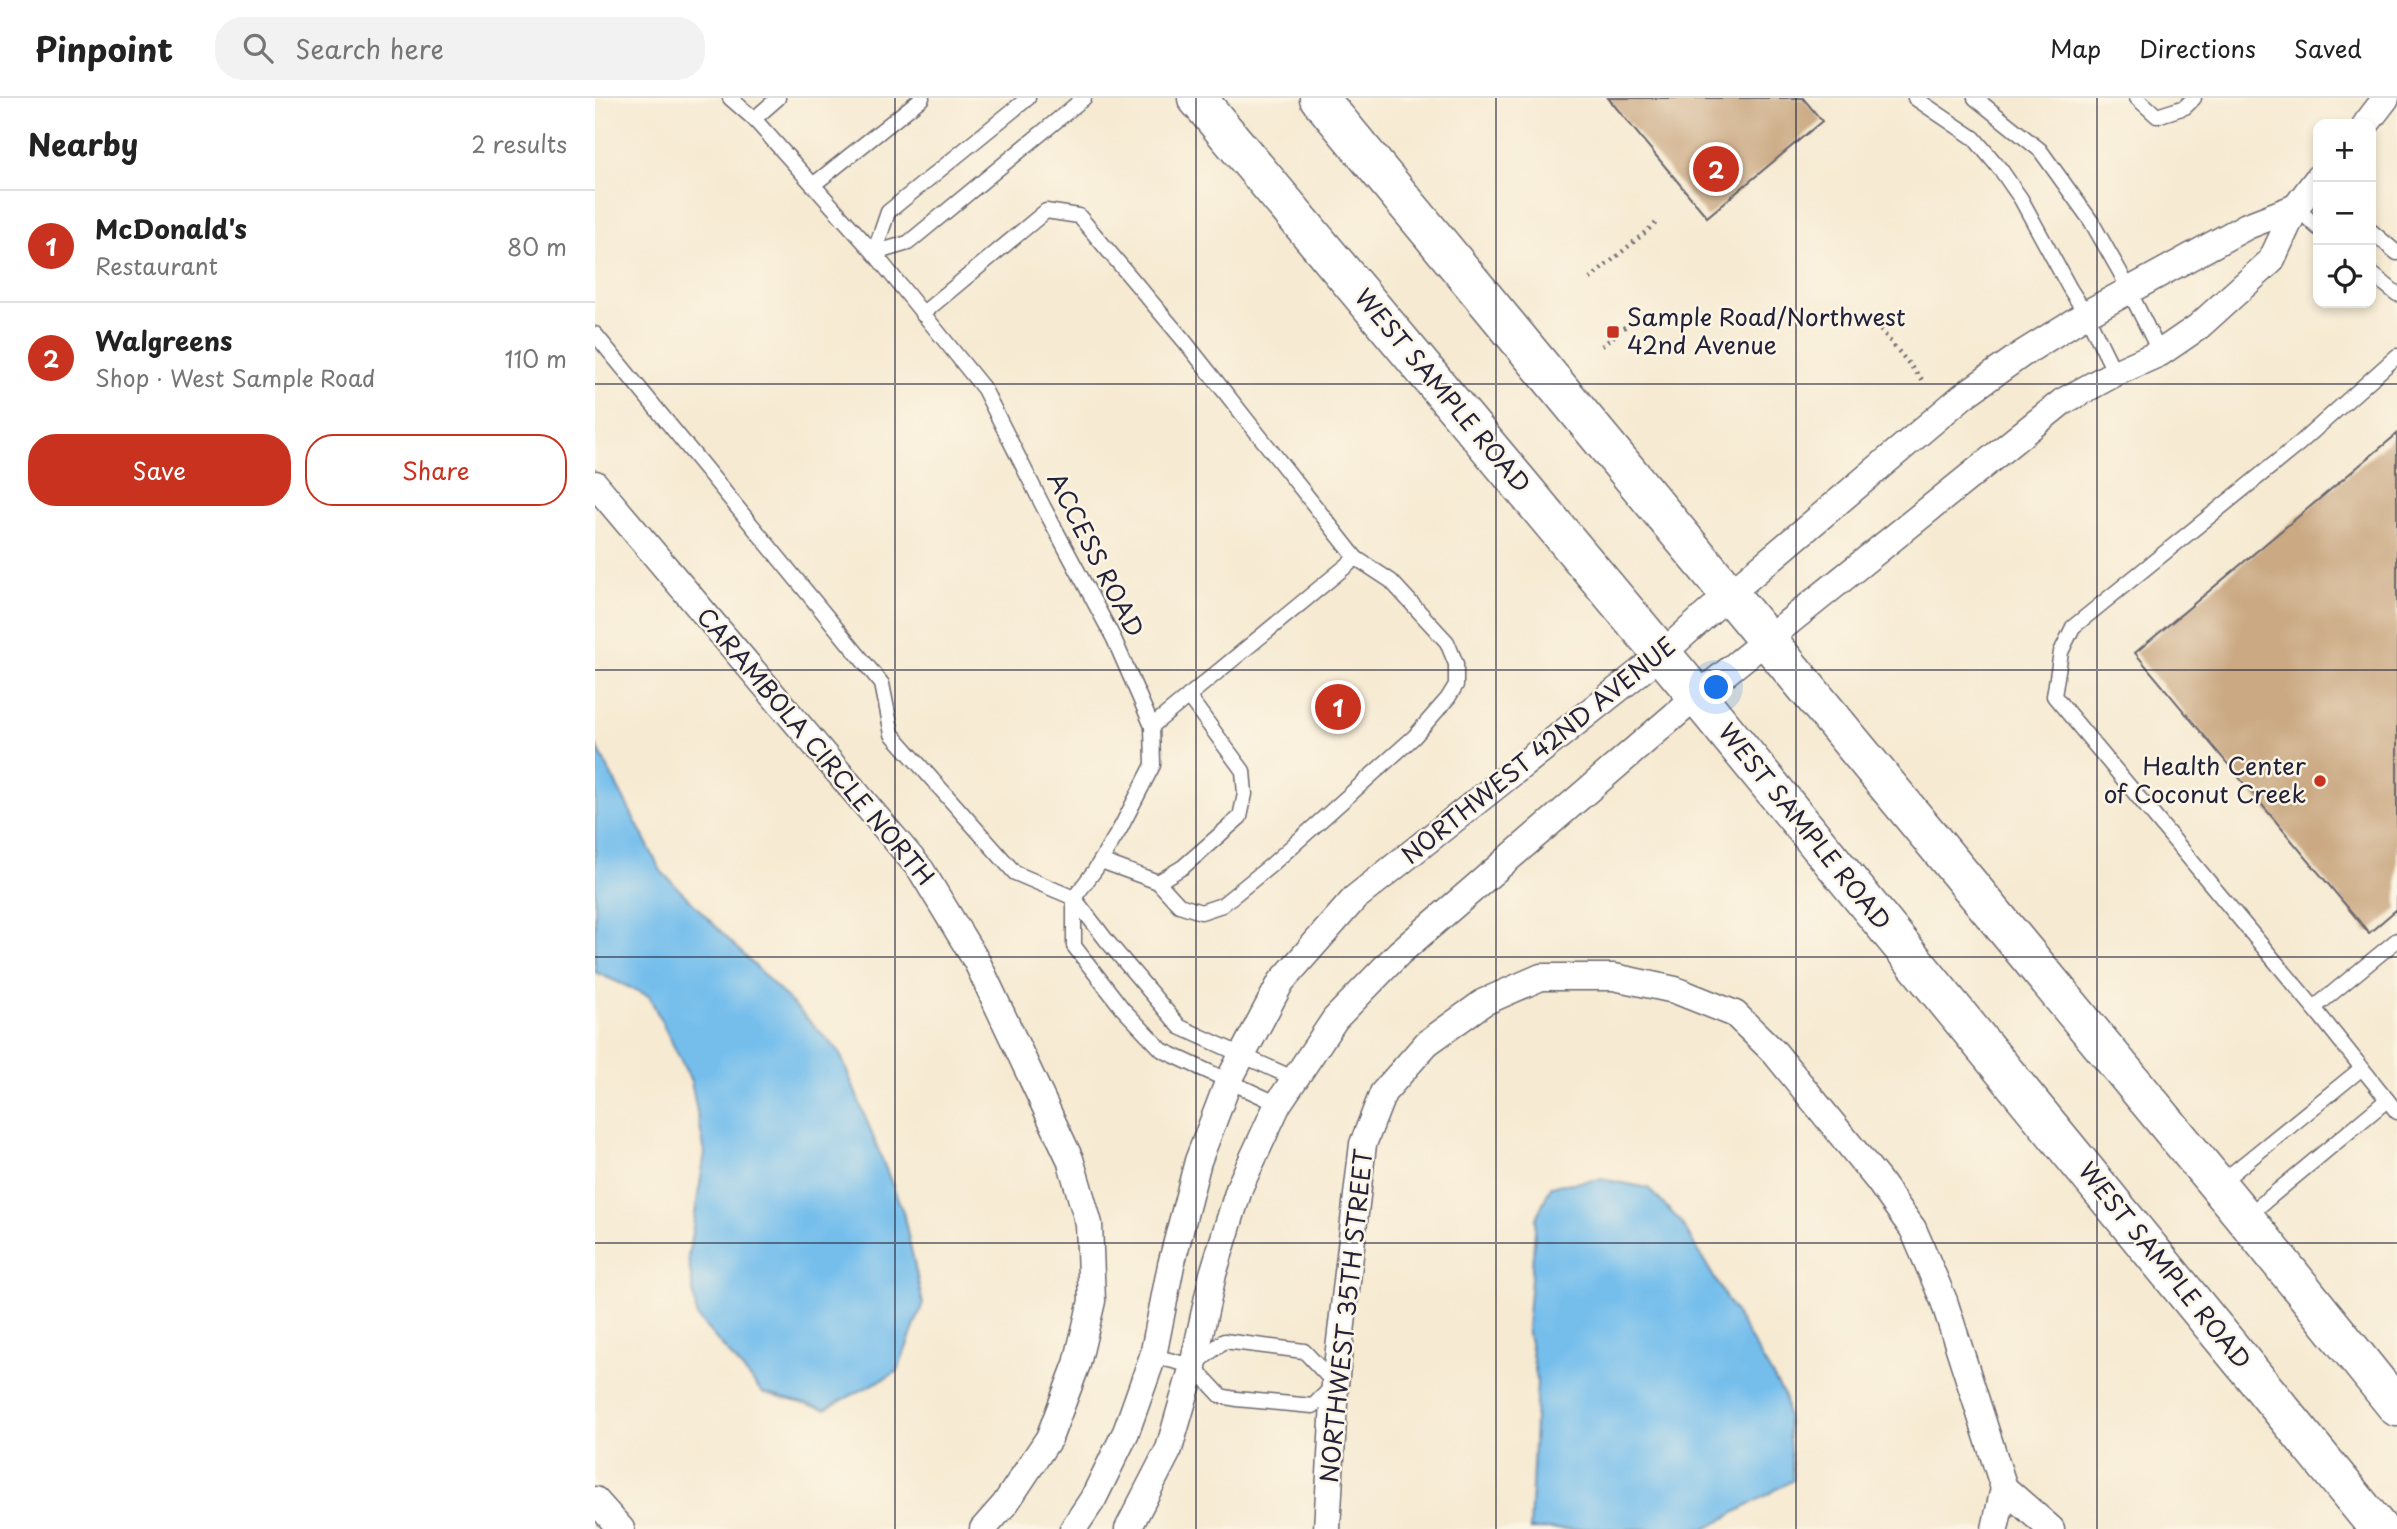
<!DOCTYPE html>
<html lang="en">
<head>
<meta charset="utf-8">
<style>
	:root { --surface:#fff; --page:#f2f2f2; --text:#222; --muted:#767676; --line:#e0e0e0; --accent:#c8321e }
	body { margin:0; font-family:"Playpen Sans",sans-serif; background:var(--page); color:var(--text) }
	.controls { position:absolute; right:21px; top:21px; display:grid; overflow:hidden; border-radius:14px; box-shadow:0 4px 10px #0003 }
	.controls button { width:63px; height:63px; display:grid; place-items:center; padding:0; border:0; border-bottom:2px solid var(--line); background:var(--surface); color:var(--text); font:35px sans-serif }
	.you { position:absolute; left:1122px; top:590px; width:24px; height:24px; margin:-18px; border:5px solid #fff; border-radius:50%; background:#1a73e8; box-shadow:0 0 0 10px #1a73e833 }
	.badge { display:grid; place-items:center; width:46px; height:46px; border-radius:50%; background:var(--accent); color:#fff; font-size:23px; font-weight:700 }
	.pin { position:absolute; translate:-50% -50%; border:4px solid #fff; box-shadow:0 2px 7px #0006 }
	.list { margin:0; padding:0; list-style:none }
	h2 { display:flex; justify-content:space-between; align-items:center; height:91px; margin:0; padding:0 28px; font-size:30px }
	h2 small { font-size:23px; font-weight:400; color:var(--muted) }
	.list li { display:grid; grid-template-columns:46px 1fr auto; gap:21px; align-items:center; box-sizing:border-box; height:112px; padding:0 28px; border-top:2px solid var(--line) }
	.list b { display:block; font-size:26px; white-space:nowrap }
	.list p { margin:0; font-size:23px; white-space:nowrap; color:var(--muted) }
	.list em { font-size:23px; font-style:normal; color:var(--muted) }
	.actions { display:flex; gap:14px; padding:21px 28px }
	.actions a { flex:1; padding:16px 0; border:2px solid var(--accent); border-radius:28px; text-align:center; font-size:24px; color:var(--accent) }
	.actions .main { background:var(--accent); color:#fff }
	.icon { flex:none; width:38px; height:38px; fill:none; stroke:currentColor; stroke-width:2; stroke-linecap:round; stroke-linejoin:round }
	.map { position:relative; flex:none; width:1802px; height:1431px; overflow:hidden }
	header { display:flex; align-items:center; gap:42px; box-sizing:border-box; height:98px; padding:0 35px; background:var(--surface); border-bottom:2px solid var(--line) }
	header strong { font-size:33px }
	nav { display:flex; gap:38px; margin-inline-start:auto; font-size:24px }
	.search { width:490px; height:63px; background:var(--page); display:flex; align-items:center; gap:18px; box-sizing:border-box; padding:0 24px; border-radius:28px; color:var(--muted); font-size:26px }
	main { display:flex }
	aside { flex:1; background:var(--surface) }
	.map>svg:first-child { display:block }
	.water { fill:#74beec; stroke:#4b7094; stroke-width:2 }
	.building { fill:#caa983 }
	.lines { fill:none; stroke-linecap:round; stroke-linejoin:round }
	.lane-casing { stroke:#6c6870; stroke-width:17 }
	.street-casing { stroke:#6c6870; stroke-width:29 }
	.primary-casing { stroke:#6c6870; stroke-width:41 }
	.path { stroke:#6c6870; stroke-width:4.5; stroke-dasharray:2 5; stroke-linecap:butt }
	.lane { stroke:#fff; stroke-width:14 }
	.street { stroke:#fff; stroke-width:26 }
	.primary { stroke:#fff; stroke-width:38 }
	.grid { fill:none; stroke:#22223b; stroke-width:2; stroke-opacity:0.55 }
	.poi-dot { fill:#c8321e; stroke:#fcf5e5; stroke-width:2.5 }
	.labels { text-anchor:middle; stroke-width:5; stroke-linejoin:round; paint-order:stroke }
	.poi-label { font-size:24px; fill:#22223b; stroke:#fcf5e5; text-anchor:start }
	.street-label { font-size:24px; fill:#22223b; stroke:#fcf5e5 }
</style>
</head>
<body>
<header>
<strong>Pinpoint</strong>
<div class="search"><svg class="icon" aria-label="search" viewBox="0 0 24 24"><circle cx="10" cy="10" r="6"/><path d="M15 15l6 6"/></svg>Search here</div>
<nav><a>Map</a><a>Directions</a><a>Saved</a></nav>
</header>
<main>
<aside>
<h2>Nearby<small>2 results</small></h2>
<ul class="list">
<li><span class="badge">1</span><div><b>McDonald's</b><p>Restaurant</p></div><em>80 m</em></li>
<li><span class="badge">2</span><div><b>Walgreens</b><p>Shop · West Sample Road</p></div><em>110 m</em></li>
</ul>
<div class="actions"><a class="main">Save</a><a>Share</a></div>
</aside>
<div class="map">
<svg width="1802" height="1431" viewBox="0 0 1802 1431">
	<rect width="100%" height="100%" fill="#fcf5e5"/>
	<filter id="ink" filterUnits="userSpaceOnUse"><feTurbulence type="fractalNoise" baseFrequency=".0143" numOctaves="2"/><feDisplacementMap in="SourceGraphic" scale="14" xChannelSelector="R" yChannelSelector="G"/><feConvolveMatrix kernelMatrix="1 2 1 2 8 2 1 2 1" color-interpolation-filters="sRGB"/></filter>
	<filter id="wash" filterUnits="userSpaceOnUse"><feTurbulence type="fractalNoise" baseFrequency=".00686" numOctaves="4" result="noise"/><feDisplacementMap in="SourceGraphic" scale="28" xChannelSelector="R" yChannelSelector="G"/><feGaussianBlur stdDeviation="1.57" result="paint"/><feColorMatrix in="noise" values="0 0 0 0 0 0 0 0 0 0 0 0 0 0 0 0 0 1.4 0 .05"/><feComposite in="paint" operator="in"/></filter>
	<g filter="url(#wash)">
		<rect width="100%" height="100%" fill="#f6ead2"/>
		<g class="water">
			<path d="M 0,645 L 66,773 L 244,953 L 308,1114 L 328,1206 L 302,1274 L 230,1311 L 168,1295 L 102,1219 L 93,1159 L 110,1055 L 96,983 L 54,898 L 0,874 Z"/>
			<path d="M 1007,1081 L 1053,1090 L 1086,1124 L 1190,1299 L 1198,1382 L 1111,1431 L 935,1431 L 942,1282 L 932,1230 L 941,1120 L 956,1088 Z"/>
		</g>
		<g id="blocks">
			<g class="building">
				<path d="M 1013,0 L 1208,0 L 1227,23 L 1112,119 Z"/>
				<path d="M 1802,336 L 1802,811 L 1774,835 L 1540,555 Z"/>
			</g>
		</g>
	</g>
	<g filter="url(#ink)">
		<use href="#blocks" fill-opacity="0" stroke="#6c6870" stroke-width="2"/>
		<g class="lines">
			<g class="lane-casing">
				<g id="lane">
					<path d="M 135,0 L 159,21 L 279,155 L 389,291 L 449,410 L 519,541 L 557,628 L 558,667 L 525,731 L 500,772 L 479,800 L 479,848 L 527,910 L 567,952 L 683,1006"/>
					<path d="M 1320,0 L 1379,40 L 1406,72 L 1426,101 L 1475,191 L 1491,216 L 1520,275"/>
					<path d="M 1380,0 L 1445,52 L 1496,123 L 1525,174 L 1565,255"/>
					<path d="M 1542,0 L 1562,18 L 1590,9 L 1599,0"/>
					<path d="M 159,21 L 183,0"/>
					<path d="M 218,87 L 327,0"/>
					<path d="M 1701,109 L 1723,130"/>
					<path d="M 1776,133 L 1802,155"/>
					<path d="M 279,155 L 313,145 L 489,0"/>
					<path d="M 279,155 L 293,114 L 433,0"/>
					<path d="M 1776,175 L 1802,196"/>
					<path d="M 327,216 L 451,113 L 484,118 L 591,245 L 761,460 L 557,628"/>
					<path d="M 0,236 L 287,586 L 297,636 L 420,775 L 479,800 L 512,843 L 585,929 L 700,981"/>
					<path d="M 506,763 L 563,784 L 588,769 L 645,719 L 650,696 L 648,673 L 593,598"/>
					<path d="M 563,784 L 584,807 L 606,814 L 627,807 L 675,768 L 819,639 L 853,600 L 861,587 L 861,566 L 852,544 L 796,483 L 761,460"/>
					<path d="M 1802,842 L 1719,910 L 1802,1014"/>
					<path d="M 1719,910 L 1459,598 L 1466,554 L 1478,529 L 1705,345 L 1802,258"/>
					<path d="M 1624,1086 L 1767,970"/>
					<path d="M 1650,1120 L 1792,1002"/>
					<path d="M 558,1258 L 598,1268 L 626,1298 L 641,1301 L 718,1308 L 740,1286 L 709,1253 L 629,1243 L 602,1265"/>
				</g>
			</g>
			<g class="street-casing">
				<g id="street">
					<path d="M 1771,26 L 1791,0"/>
					<path d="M 0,386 L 326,772 L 382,864 L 475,1061 L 494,1126 L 497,1203 L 482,1266 L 454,1340 L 410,1406 L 388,1431"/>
					<path d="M 1409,1390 L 1456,1431"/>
					<path d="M 0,1402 L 26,1431"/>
					<path d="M 478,1431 L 498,1401 L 531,1334 L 558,1258 L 576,1167 L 603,1063 L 634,982 L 686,884 L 760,800 L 1066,557 L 1133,497 L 1368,298 L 1427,256 L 1491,216 L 1652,128 L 1701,109"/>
					<path d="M 533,1431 L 574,1351 L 598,1268 L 618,1176 L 645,1088 L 683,1006 L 740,921 L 804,855 L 1102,598 L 1467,304 L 1520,275 L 1565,255 L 1603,229 L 1676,163 L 1701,109 L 1723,80"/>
					<path d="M 732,1431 L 740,1286 L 768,1046 L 788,995 L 832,945 L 889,904 L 946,879 L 1019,879 L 1080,892 L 1140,916 L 1180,955 L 1283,1082 L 1318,1131 L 1349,1203 L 1409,1390 L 1400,1431"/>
				</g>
			</g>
			<g class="primary-casing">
				<g id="primary">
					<path d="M 602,0 L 1102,598 L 1784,1431"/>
					<path d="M 724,0 L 1650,1120 L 1802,1309"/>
				</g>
			</g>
			<g class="path">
				<path d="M 995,181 L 1061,125"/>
				<path d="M 1281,226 L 1329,284"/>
				<path d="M 1007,248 L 1032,227"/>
			</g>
			<use href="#lane" class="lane"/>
			<use href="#street" class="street"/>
			<use href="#primary" class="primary"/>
		</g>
	</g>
	<path class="grid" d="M 300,0 L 300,1431M 601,0 L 601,1431M 901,0 L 901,1431M 1201,0 L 1201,1431M 1502,0 L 1502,1431M 0,286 L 1802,286M 0,572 L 1802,572M 0,859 L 1802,859M 0,1145 L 1802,1145"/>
	<g class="poi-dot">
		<rect x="1011" y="227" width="14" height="14" rx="3.5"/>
		<circle cx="1725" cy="683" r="7"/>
	</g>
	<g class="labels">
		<g class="poi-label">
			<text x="1032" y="228">Sample Road/Northwest<tspan x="1032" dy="28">42nd Avenue</tspan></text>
			<text x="1711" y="677" text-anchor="end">Health Center<tspan x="1711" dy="28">of Coconut Creek</tspan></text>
		</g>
		<g class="street-label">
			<text transform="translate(847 293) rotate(50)" y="8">WEST SAMPLE ROAD</text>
			<text transform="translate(500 457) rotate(63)" y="8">ACCESS ROAD</text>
			<text transform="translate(220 649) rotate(50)" y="8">CARAMBOLA CIRCLE NORTH</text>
			<text transform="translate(944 653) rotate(-39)" y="8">NORTHWEST 42ND AVENUE</text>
			<text transform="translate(1209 729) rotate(51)" y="8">WEST SAMPLE ROAD</text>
			<text transform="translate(1569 1168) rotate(51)" y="8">WEST SAMPLE ROAD</text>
			<text transform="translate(752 1218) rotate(-84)" y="8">NORTHWEST 35TH STREET</text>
		</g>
	</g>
</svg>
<div class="controls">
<button>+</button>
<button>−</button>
<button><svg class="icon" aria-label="locate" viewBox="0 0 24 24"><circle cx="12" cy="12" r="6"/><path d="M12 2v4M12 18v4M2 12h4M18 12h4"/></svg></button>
</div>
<div class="you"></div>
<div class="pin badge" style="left:743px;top:609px">1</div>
<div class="pin badge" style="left:1121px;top:71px">2</div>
</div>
</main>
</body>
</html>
